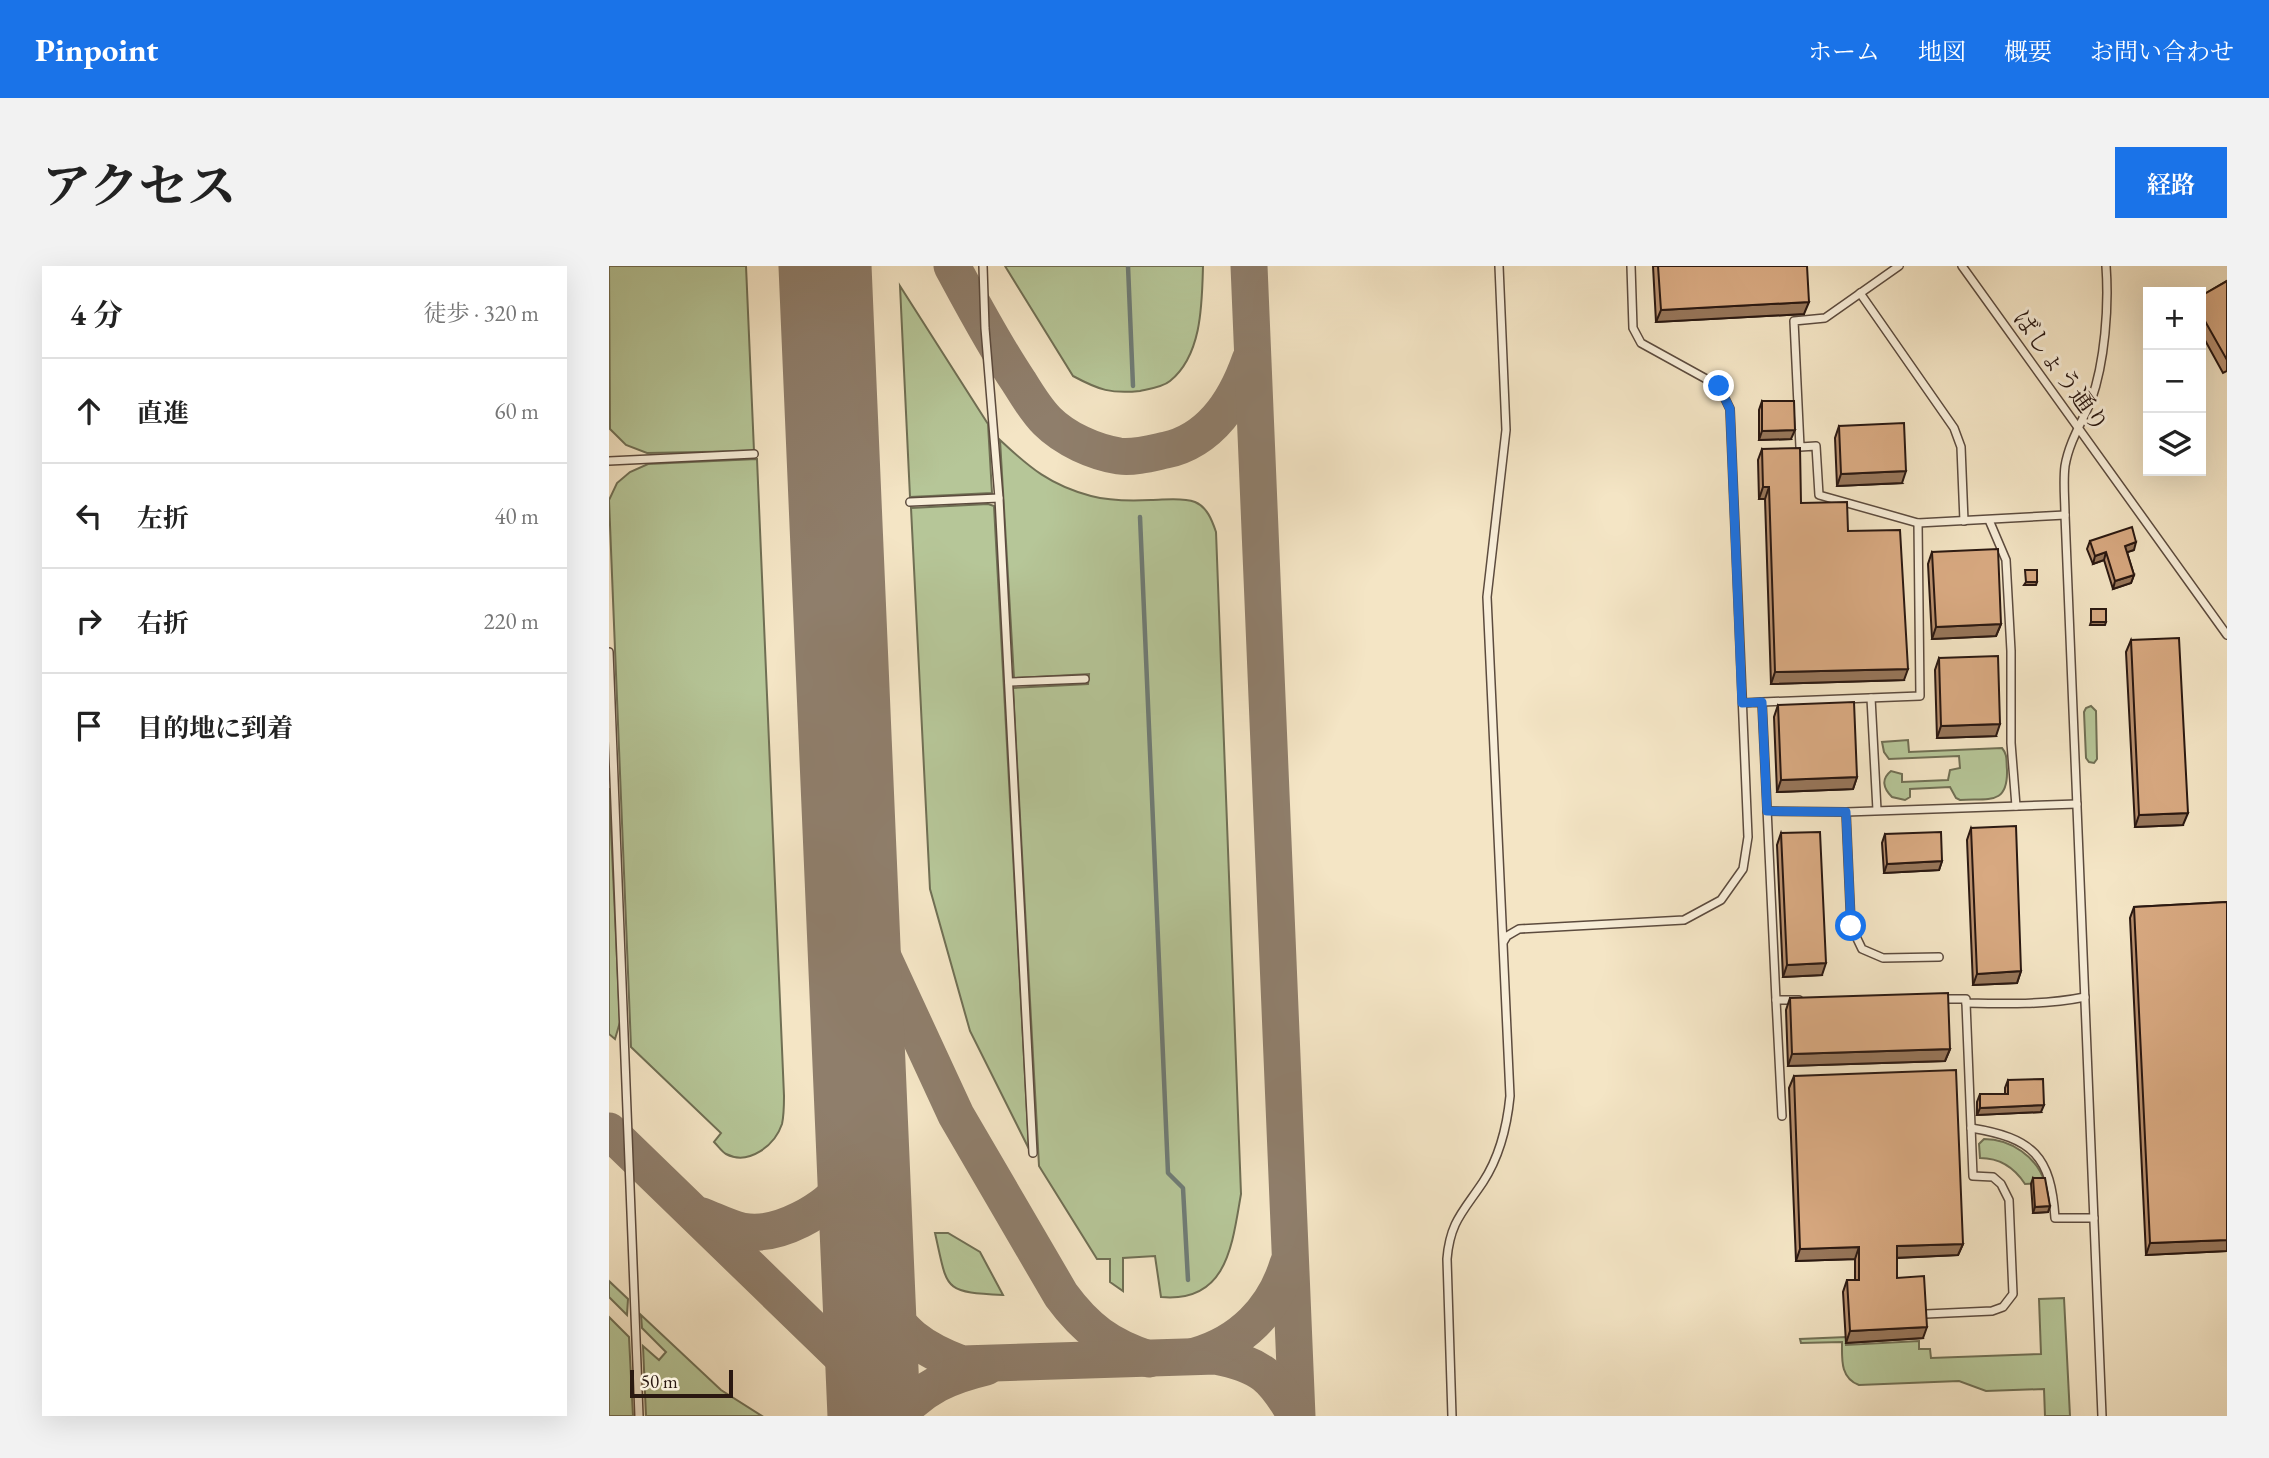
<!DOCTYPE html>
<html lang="ja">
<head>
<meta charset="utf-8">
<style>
	:root { --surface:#fff; --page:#f2f2f2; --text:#222; --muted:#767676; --line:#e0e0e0; --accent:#1a73e8 }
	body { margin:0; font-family:"EB Garamond","Noto Serif JP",serif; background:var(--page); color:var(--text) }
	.controls { position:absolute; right:21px; top:21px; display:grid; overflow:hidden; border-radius:0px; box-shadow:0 7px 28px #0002 }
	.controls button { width:63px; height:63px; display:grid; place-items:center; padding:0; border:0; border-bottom:2px solid var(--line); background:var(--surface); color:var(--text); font:35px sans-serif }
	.scale { position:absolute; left:21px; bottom:18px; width:103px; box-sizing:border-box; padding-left:7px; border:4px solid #2a1811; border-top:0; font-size:19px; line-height:24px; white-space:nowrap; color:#2a1811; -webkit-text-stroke:5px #f8eed9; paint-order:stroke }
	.stop { position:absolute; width:21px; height:21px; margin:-16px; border:5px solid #1a73e8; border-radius:50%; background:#fff }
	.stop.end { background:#1a73e8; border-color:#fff; box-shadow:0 2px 7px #0008 }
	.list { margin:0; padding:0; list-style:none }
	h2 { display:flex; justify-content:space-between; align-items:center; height:91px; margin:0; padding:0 28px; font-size:30px }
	h2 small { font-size:23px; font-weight:400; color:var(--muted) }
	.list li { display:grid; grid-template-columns:46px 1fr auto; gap:21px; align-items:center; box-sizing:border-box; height:105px; padding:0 28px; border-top:2px solid var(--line) }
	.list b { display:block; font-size:26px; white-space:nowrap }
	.list em { font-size:23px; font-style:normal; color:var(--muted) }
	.icon { flex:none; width:38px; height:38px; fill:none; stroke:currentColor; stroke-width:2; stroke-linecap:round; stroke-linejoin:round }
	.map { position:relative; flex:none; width:1618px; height:1150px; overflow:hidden; border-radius:0px }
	header { display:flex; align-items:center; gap:42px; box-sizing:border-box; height:98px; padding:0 35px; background:var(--accent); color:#fff }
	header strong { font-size:33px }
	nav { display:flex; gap:38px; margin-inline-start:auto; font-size:24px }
	.intro { display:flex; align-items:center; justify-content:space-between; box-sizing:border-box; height:168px; padding:0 42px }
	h1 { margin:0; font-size:49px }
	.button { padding:18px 32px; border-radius:0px; background:var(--accent); color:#fff; font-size:24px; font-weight:700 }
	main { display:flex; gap:42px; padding:0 42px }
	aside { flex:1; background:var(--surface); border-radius:0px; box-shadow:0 7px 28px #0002 }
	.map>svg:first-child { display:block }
	.green { fill:#b6c698; stroke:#706f54; stroke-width:2 }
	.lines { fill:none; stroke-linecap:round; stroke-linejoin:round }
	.stream { stroke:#6f7c76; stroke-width:4.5 }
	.taxiway { stroke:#8f7e6b; stroke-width:37 }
	.runway { stroke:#8f7e6b; stroke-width:93 }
	.service-casing { stroke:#5c4b3e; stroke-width:10 }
	.service { stroke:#f8eed9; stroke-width:7 }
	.wall { fill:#ba916f; stroke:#2a1811; stroke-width:2 }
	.shaded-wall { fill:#97765a; stroke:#2a1811; stroke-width:2 }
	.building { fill:#d8a981; stroke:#2a1811; stroke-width:2 }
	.route { stroke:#1a73e8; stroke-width:9 }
	.labels { text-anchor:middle; stroke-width:6; stroke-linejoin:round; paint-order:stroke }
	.street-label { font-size:24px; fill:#2a1811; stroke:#f8eed9 }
</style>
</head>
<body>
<header>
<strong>Pinpoint</strong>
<nav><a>ホーム</a><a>地図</a><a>概要</a><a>お問い合わせ</a></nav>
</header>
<div class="intro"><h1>アクセス</h1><a class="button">経路</a></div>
<main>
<aside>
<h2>4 分<small>徒歩 · 320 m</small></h2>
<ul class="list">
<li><svg class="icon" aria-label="ahead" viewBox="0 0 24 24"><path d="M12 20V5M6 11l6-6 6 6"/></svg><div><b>直進</b></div><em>60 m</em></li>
<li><svg class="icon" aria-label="left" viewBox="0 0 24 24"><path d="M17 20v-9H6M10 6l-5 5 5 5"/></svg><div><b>左折</b></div><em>40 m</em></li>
<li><svg class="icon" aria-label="right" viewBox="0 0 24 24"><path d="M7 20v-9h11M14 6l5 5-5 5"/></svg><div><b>右折</b></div><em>220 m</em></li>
<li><svg class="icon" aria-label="arrive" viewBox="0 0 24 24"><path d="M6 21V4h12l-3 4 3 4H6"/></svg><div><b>目的地に到着</b></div></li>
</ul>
</aside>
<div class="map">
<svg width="1618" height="1150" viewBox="0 0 1618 1150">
	<rect width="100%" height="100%" fill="#f4e5c5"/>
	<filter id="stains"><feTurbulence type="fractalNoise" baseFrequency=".00286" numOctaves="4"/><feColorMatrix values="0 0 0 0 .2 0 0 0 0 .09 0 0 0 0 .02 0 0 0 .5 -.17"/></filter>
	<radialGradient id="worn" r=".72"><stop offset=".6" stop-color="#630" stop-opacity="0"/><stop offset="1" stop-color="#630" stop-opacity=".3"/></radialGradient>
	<g class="green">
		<path d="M 0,0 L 137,0 L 145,185 L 38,187 L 17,179 L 1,163 Z"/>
		<path d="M 396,0 L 594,0 C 593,38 593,89 561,115 C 554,121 540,123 531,125 C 502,128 490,124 464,110 Z"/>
		<path d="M 291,20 L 379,158 L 383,227 L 301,231 Z"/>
		<path d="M 391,174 C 421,202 441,219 482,230 C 501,235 522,235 542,234 C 555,234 573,231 586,236 C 598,241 603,254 607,266 L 632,928 C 623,980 618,1037 552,1031 L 546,990 L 514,992 L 514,1025 L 501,1016 L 501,993 L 488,993 L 430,900 L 404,422 L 479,418 L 480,408 L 405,412 Z"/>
		<path d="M 148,193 L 175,830 C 175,839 175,849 173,858 C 166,879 140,900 117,888 C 113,886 109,880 105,876 L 112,867 L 22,781 L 0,234 L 8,217 L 21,206 L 39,198 Z"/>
		<path d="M 379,238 L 385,240 L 420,883 L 361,765 L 321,623 L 302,242 Z"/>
		<path d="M 1482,440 L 1487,445 L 1488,493 L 1485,497 L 1480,496 L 1477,492 L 1475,446 L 1477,442 Z"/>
		<path d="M 1299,474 L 1300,486 L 1393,482 C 1399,489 1397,495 1398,504 C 1399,540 1379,532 1351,534 L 1347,532 L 1341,521 L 1301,523 L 1301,531 L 1296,534 L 1283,531 C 1274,522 1272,513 1282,505 L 1293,508 L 1293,516 L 1339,514 L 1341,504 L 1351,502 L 1350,490 L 1280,493 L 1275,486 L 1273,476 Z"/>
		<path d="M 0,522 L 11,756 L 6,773 L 0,768 Z"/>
		<path d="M 1375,873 C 1402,873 1428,891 1436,917 L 1416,918 C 1405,901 1391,892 1371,892 L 1370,878 Z"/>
		<path d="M 326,967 L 339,967 L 371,986 L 394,1029 C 333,1026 339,1024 326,967 Z"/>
		<path d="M 0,1015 L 19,1033 L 18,1049 L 0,1031 Z"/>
		<path d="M 1455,1032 L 1461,1150 L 1436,1150 L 1435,1123 L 1377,1125 L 1350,1115 L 1250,1119 C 1231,1112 1233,1093 1233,1076 L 1192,1077 L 1191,1073 L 1237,1071 L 1237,1079 L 1310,1075 L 1310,1083 L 1321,1083 L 1322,1092 L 1432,1088 L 1430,1033 Z"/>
		<path d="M 32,1049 L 112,1124 L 153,1150 L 37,1150 L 34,1080 L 50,1094 L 57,1086 L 33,1062 Z"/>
		<path d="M 0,1051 L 20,1071 L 24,1150 L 0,1150 Z"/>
	</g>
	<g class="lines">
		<g class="stream">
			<path d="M 519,0 L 524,120"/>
			<path d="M 531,251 L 559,907 L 574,922 L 579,1014"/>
		</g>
		<g class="taxiway">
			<path d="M 343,0 C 364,39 385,79 410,116 C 418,129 427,144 438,155 C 456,173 485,186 510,190 C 525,192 543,187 557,184 C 602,174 627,134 641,94"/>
			<path d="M 640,0 L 688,1150"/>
			<path d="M 243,624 L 347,849 L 452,1029 C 477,1063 500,1080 540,1093"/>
			<path d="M 0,865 L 232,1090 L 265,1131"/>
			<path d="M 93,950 C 106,955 119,962 133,965 C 169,972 218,944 238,916 C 244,907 249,897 254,888"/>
			<path d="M 260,1023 C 293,1063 302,1079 353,1098 L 607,1090 C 652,1099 664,1110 687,1150"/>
			<path d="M 586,1090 C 632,1077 665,1044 679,998"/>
			<path d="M 288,1150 C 315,1121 339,1110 377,1101"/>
		</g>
		<path class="runway" d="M 216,0 L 265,1150"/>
		<g class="service-casing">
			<g id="service">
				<path d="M 374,0 L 376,62 L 390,232 L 424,887"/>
				<path d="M 1290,0 L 1216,52 L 1185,55 L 1191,181 L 1207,180 L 1210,229 L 1309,257 L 1456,249"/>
				<path d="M 1353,0 L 1618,369"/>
				<path d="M 1251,27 L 1345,162 L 1352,181 L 1355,255"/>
				<path d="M 0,195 L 145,188"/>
				<path d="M 301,236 L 390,232"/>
				<path d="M 1380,254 L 1397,294 L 1402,385 L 1402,477 L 1407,540"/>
				<path d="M 0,386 L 30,1150"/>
				<path d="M 400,416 L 476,413"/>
				<path d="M 1262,432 L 1268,544"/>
				<path d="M 1153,436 L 1311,430 L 1309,257"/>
				<path d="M 1134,437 L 1153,436 L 1167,734 L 1190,734"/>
				<path d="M 1158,545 L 1237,546 L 1468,538"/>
				<path d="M 1237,546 L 1242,660 L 1253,683 L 1274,692 L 1330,691"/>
				<path d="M 895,675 L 898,670 L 910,663 L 1075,654 L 1112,634 L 1134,603 L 1139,571 L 1121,143 L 1110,120 L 1032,77 L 1024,62 L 1022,0"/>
				<path d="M 1331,733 L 1357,733 L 1357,737 C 1396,738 1437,739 1476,731"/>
				<path d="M 1167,734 L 1173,850"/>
				<path d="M 1362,862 C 1424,872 1442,890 1446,952 L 1485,952"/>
				<path d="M 1317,1048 L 1383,1045 L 1394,1041 L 1404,1028 L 1400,934 L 1392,918 L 1384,911 L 1364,910 L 1357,737"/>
				<path d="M 843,1150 L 838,993 C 841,956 854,946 874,916 C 891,890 898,861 901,830 L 878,331 L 897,164 L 890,0"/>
				<path d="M 1493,1150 L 1456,249 C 1456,234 1454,216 1456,200 C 1460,176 1473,156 1482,135 C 1496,96 1500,40 1497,0"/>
			</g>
		</g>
		<use href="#service" class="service"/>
	</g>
	<g class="wall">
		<path d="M 1044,0 L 1198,0 L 1195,48 L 1047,56 Z"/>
		<path d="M 1618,15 L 1618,105 L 1614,107 L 1592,67 L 1592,30 Z"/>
		<path d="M 1153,135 L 1182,173 L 1150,174 L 1150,144 Z"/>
		<path d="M 1230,160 L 1293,217 L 1228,220 L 1226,172 Z"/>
		<path d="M 1153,183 L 1192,237 L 1239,265 L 1295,414 L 1162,418 L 1156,233 L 1150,233 L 1149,194 Z"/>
		<path d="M 1481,275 L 1525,284 L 1518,286 L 1525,309 L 1522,317 L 1504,323 L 1495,294 L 1484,298 L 1478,283 Z"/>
		<path d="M 1323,286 L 1392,358 L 1387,370 L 1323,373 L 1319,298 Z"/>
		<path d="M 1522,374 L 1574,559 L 1526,561 L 1517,386 Z"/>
		<path d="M 1330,392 L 1387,470 L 1328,472 L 1326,404 Z"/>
		<path d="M 1169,439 L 1248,511 L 1244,523 L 1168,526 L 1165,451 Z"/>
		<path d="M 1362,562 L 1412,705 L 1408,717 L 1364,719 L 1358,574 Z"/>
		<path d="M 1172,567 L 1213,709 L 1174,711 L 1168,579 Z"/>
		<path d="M 1276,568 L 1333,595 L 1330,604 L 1275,607 L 1273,577 Z"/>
		<path d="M 1618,636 L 1618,985 L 1537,989 L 1521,652 L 1525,641 Z"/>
		<path d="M 1181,732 L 1341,783 L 1336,795 L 1179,800 L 1177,744 Z"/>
		<path d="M 1185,810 L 1354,978 L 1349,989 L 1288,992 L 1288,1012 L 1314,1072 L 1237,1077 L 1234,1026 L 1238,1014 L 1246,1014 L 1246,993 L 1187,995 L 1180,822 Z"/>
		<path d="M 1399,814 L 1432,846 L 1368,849 L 1368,836 L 1371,828 L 1396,828 L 1396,822 Z"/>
		<path d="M 1424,912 L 1441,940 L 1439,946 L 1424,947 L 1422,918 Z"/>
	</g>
	<g class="shaded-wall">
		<path d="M 1200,36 L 1195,48 L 1047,56 L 1052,44 Z"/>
		<path d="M 1186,164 L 1182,173 L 1150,174 L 1153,165 Z"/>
		<path d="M 1297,205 L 1293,217 L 1228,220 L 1232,208 Z"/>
		<path d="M 1154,221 L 1160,221 L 1156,233 L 1150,233 Z"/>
		<path d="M 1527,276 L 1525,284 L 1513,288 L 1516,280 Z"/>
		<path d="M 1497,286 L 1495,294 L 1484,298 L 1486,290 Z"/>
		<path d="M 1525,309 L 1522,317 L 1504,323 L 1506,315 Z"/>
		<path d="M 1417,316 L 1428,316 L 1427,319 L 1415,319 Z"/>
		<path d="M 1482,356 L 1497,356 L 1496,359 L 1481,359 Z"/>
		<path d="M 1392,358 L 1387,370 L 1323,373 L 1327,361 Z"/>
		<path d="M 1299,403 L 1295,414 L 1162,418 L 1166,406 Z"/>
		<path d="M 1391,458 L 1387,470 L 1328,472 L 1332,460 Z"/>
		<path d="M 1248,511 L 1244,523 L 1168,526 L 1172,514 Z"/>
		<path d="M 1579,547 L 1574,559 L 1526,561 L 1530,549 Z"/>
		<path d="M 1333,595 L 1330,604 L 1275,607 L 1278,598 Z"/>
		<path d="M 1217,697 L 1213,709 L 1174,711 L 1178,699 Z"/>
		<path d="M 1412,705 L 1408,717 L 1364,719 L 1368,708 Z"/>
		<path d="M 1341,783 L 1336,795 L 1179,800 L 1183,788 Z"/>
		<path d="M 1435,839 L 1432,846 L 1368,849 L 1371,842 Z"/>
		<path d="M 1441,940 L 1439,946 L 1424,947 L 1426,941 Z"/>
		<path d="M 1618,974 L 1618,985 L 1537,989 L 1541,977 Z"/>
		<path d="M 1354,978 L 1349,989 L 1283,992 L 1288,980 Z"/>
		<path d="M 1250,981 L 1246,993 L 1187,995 L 1191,983 Z"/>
		<path d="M 1318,1061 L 1314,1072 L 1237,1077 L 1241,1065 Z"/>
	</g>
	<g class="building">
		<path d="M 1049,0 L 1198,0 L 1200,36 L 1052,44 Z"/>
		<path d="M 1618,15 L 1618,94 L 1592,48 L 1592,30 Z"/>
		<path d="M 1153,135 L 1185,135 L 1186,164 L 1153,165 Z"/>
		<path d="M 1295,157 L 1297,205 L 1232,208 L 1230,160 Z"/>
		<path d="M 1191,182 L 1192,237 L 1238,236 L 1239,265 L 1291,264 L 1299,403 L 1166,406 L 1160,221 L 1154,221 L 1153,183 Z"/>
		<path d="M 1523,261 L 1527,276 L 1516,280 L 1525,309 L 1506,315 L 1497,286 L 1486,290 L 1481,275 Z"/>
		<path d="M 1389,283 L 1392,358 L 1327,361 L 1323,286 Z"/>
		<path d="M 1416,304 L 1428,304 L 1428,316 L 1417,316 Z"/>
		<rect x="1482" y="343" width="15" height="13"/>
		<path d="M 1570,372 L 1579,547 L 1530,549 L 1522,374 Z"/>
		<path d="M 1389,390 L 1391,458 L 1332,460 L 1330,392 Z"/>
		<path d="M 1245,436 L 1248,511 L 1172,514 L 1169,439 Z"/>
		<path d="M 1407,560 L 1412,705 L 1368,708 L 1362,562 Z"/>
		<path d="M 1211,566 L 1217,697 L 1178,699 L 1172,567 Z"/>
		<path d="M 1332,566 L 1333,595 L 1278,598 L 1276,568 Z"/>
		<path d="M 1618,636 L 1618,974 L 1541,977 L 1525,641 Z"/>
		<path d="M 1339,727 L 1341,783 L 1183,788 L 1181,732 Z"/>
		<path d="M 1347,804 L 1354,978 L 1288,980 L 1288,1012 L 1315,1010 L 1318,1061 L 1241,1065 L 1238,1014 L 1250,1014 L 1250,981 L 1191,983 L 1185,810 Z"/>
		<path d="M 1434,813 L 1435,839 L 1371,842 L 1371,828 L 1399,828 L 1399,814 Z"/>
		<path d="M 1424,912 L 1436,912 L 1441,940 L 1426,941 Z"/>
	</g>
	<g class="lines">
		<path class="route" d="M 1110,120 L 1121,143 L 1133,437 L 1153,436 L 1158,545 L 1237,546 L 1242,660"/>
	</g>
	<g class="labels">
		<g class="street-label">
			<text transform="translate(1452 105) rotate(54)" y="8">ばしょう通り</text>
		</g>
	</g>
	<rect width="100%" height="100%" filter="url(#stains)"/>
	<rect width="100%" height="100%" fill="url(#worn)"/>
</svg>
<div class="controls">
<button>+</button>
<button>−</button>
<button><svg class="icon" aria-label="layers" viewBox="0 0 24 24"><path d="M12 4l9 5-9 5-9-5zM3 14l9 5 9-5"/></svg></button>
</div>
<div class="scale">50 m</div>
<div class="stop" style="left:1242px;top:660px"></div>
<div class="stop end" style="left:1110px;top:120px"></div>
</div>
</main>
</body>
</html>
